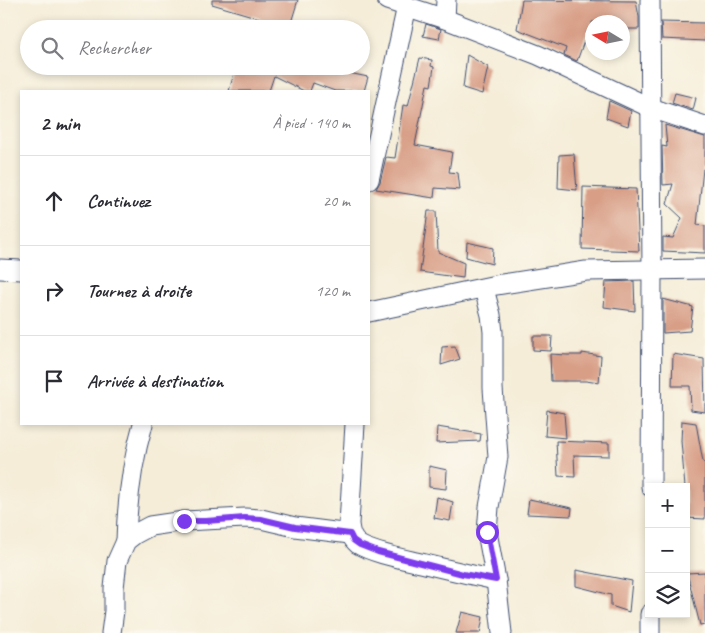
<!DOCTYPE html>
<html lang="fr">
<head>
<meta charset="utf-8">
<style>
	:root { --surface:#fff; --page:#f2f2f3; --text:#2b2b33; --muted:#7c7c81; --line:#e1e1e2 }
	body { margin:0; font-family:Caveat,sans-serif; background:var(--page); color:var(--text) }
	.controls { position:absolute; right:15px; bottom:15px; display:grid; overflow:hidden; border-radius:0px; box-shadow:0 2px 8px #0003 }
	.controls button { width:45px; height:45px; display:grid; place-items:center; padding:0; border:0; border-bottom:1px solid var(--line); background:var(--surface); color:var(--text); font:25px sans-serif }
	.compass { position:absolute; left:585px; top:15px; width:45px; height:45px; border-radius:50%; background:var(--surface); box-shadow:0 2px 8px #0003; rotate:280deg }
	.stop { position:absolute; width:15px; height:15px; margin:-11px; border:4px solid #7c3aed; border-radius:50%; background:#fff }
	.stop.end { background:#7c3aed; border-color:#fff; box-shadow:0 1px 5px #0008 }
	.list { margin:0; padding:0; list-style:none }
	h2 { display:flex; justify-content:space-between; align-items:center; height:65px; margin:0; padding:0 20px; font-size:21px }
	h2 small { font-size:16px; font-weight:400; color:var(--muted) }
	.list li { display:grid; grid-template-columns:32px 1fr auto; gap:15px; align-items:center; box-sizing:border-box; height:90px; padding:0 20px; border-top:1px solid var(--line) }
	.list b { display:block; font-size:19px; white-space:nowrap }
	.list em { font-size:16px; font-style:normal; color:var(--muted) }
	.icon { flex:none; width:28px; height:28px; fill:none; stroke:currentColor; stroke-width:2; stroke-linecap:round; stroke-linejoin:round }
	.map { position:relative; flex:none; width:705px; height:633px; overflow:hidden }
	.search { position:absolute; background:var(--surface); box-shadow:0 2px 8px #0003; left:20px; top:20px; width:350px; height:55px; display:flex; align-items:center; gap:12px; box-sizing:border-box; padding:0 18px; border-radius:28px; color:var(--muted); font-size:19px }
	.panel { position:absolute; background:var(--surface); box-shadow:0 2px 8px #0003; left:20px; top:90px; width:350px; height:335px; border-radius:0px }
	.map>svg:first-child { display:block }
	.building { fill:#d89e86 }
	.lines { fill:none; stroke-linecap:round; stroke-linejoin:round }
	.minor-casing { stroke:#3c4c70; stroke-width:21 }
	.minor { stroke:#fff; stroke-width:19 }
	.route { stroke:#7c3aed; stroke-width:6 }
</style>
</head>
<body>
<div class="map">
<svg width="705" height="633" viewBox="0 0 705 633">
	<rect width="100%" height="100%" fill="#fbf7ec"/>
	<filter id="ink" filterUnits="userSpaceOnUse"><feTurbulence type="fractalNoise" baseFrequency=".02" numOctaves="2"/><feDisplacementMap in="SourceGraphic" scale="10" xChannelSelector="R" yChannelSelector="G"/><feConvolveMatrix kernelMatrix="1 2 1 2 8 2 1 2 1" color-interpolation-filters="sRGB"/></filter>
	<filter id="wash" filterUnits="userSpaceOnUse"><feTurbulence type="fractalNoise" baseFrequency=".0096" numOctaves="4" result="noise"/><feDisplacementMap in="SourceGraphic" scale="20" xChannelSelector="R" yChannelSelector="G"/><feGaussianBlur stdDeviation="1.12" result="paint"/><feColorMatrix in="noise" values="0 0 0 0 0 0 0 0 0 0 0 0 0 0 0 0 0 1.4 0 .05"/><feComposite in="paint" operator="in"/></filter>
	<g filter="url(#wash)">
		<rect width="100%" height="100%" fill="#f5edd8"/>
		<g id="blocks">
			<g class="building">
				<path d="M 212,0 L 298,0 L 289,29 L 276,29 L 276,23 L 212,4 Z"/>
				<path d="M 522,0 L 636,1 L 639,17 L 639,29 L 622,29 L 622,22 L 592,22 L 592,30 L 588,30 L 577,61 L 564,55 L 566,48 L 517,29 Z"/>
				<path d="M 661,22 L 705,23 L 705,41 L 662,39 Z"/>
				<path d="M 426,24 L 441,29 L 439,39 L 423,36 Z"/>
				<path d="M 467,55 L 488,67 L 482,94 L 463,88 Z"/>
				<path d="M 420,58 L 432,60 L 431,66 L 434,67 L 431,86 L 427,85 L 415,145 L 452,152 L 449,172 L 458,173 L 460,190 L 435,188 L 434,198 L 376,189 L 380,182 L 386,157 L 395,158 L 403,105 L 408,106 Z"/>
				<path d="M 236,66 L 315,66 L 368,77 L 364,91 L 335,91 L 313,83 L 310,91 L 304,91 L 274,76 L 269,91 L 229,91 Z"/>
				<path d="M 675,93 L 696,98 L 693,110 L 672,103 Z"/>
				<path d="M 609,101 L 631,111 L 628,126 L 606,118 Z"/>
				<path d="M 665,125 L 705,137 L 705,169 L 703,169 L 697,225 L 705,226 L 705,253 L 663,251 L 663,237 L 673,238 L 682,218 L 667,204 L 673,184 L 663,185 L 662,146 L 667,147 Z"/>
				<path d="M 574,154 L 577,190 L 558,188 L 559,155 Z"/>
				<path d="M 583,187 L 636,189 L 639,251 L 582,249 Z"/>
				<path d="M 428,211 L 436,211 L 438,252 L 464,263 L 463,278 L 420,272 Z"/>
				<path d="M 467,242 L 493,248 L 492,264 L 466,257 Z"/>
				<path d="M 634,281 L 635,311 L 604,307 L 606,282 Z"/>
				<path d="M 663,299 L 693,307 L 690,331 L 663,333 Z"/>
				<path d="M 533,336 L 552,336 L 551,351 L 533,350 Z"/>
				<path d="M 455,346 L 460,359 L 441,365 L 442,347 Z"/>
				<path d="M 582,353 L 601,356 L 599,383 L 586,381 L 551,381 L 550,354 L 568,355 L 582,355 Z"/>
				<path d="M 673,354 L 704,359 L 705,412 L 691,410 L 690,386 L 672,386 Z"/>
				<path d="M 547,410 L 564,413 L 566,438 L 545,436 Z"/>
				<path d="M 682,421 L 696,423 L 703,462 L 705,463 L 705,519 L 686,518 L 686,487 L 685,487 L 681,441 Z"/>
				<path d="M 437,427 L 481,434 L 480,441 L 436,443 Z"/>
				<path d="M 556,441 L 609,443 L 609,456 L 574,455 L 575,477 L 558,476 Z"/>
				<path d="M 429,466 L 447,470 L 446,489 L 429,487 Z"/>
				<path d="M 437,497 L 453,502 L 450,521 L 434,518 Z"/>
				<path d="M 529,499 L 572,508 L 571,516 L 527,514 Z"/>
				<path d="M 576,570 L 632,581 L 629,612 L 611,606 L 611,595 L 576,586 Z"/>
				<path d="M 705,572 L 705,624 L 700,625 L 687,573 Z"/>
				<path d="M 462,612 L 483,617 L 480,633 L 456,633 Z"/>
			</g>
		</g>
	</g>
	<g filter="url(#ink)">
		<use href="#blocks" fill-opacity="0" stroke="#3c4c70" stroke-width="1"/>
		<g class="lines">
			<g class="minor-casing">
				<g id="minor">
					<path d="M 387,0 L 445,19 L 538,55 L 651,108 L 705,126"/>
					<path d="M 650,0 L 652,271 L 651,487"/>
					<path d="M 445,19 L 446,0"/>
					<path d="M 369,180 L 407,6"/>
					<path d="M 0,269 L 21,270"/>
					<path d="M 484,289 L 491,315 L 493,332 L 493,388 L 498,457 L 489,507 L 487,532 L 496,580 L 502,633"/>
					<path d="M 369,312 L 496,285 L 586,271 L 705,269"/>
					<path d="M 355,424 L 349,524 C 350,532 351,538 358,544 C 372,553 404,559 421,563 C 446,569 471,575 496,580"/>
					<path d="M 126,541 C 127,501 132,462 143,424"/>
					<path d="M 111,633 L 114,611 L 114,588 L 117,561 L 126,541 L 135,534 L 150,526 L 184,521 L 245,518 L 261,519 L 295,527 L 350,534"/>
					<path d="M 650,633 L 650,614"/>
				</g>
			</g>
			<use href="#minor" class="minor"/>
		</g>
	</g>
	<g class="lines" filter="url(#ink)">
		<path class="route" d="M 184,521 L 206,521 L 245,518 L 261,519 L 295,527 L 350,534 L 353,540 L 360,545 L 378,552 L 463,574 L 496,580 L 487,532"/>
	</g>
</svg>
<div class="controls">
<button>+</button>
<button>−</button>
<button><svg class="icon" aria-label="layers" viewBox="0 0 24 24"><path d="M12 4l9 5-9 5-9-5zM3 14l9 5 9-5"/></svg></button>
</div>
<svg class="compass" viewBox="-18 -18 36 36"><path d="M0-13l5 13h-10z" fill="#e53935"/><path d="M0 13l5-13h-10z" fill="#7c7c81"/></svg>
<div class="stop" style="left:487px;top:532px"></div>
<div class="stop end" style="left:184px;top:521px"></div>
<div class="search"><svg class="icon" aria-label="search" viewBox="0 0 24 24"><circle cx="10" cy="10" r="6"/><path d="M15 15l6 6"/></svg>Rechercher</div>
<section class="panel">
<h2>2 min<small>À pied · 140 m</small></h2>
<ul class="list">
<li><svg class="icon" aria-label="ahead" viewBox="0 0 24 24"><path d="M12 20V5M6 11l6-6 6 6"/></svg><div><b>Continuez</b></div><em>20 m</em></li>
<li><svg class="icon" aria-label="right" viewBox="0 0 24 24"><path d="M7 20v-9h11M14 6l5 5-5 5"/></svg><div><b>Tournez à droite</b></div><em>120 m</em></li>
<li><svg class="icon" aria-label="arrive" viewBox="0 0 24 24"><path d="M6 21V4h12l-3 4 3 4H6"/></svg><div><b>Arrivée à destination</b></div></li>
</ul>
</section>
</div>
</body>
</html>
